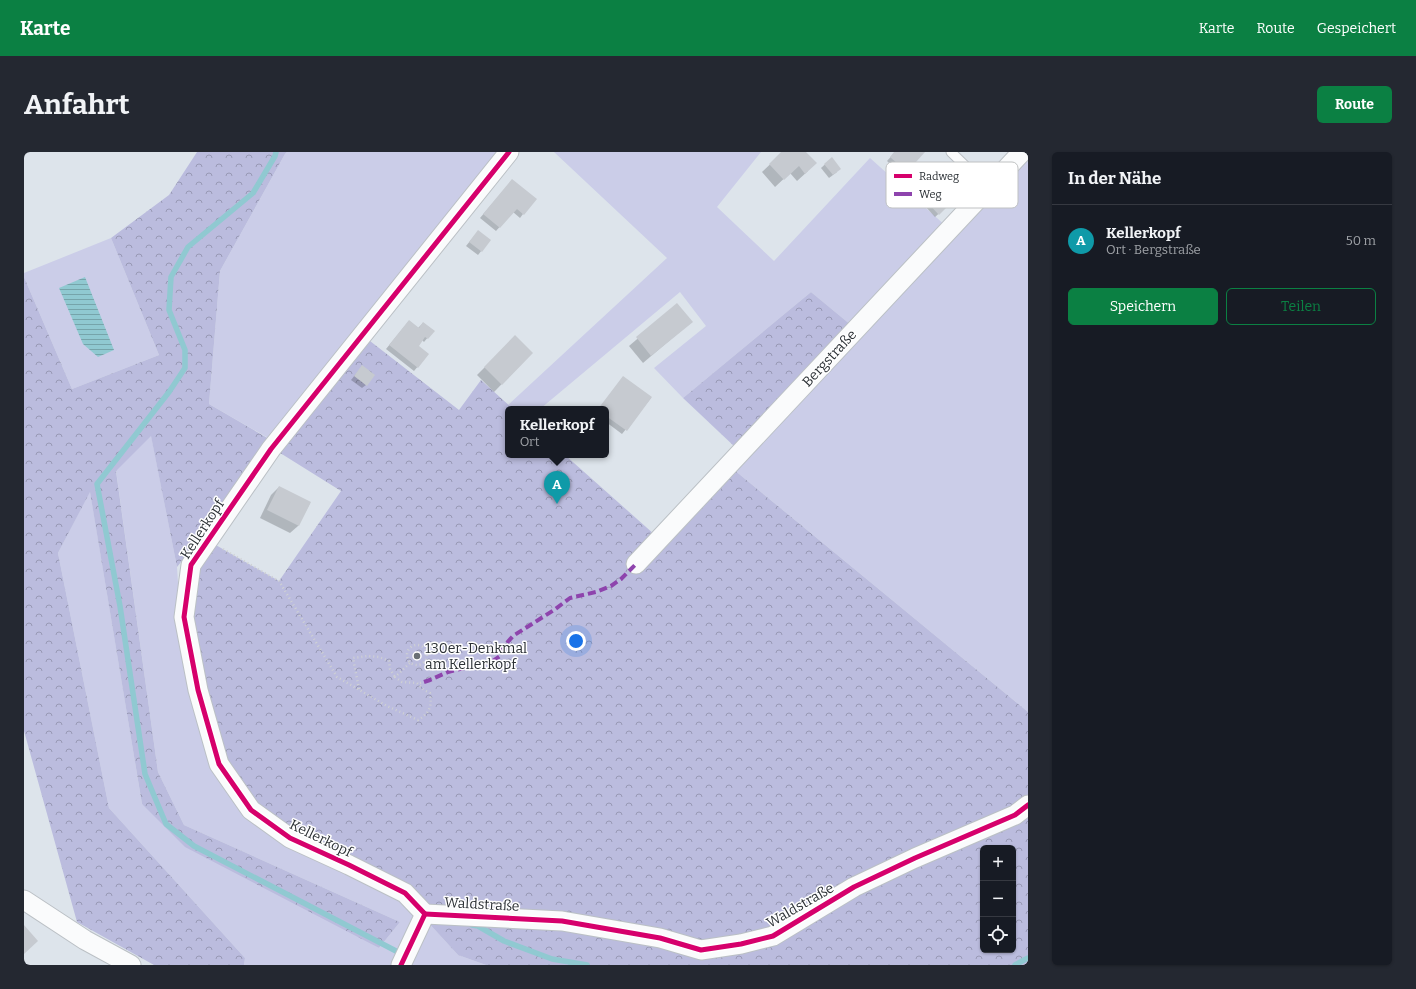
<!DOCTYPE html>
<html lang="de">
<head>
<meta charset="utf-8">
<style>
	:root { --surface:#171b24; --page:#242831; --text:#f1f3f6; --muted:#9ea1a6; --line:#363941; --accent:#0b8043 }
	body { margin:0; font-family:Bitter,serif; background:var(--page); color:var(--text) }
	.controls { position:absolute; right:12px; bottom:12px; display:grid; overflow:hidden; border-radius:6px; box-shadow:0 1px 3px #0004 }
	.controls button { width:36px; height:36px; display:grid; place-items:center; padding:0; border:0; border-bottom:1px solid var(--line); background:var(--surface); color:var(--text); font:20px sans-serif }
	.you { position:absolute; left:552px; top:489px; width:14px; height:14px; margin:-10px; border:3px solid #fff; border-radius:50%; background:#1a73e8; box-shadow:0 0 0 6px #1a73e833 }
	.badge { display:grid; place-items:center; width:26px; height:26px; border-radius:50%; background:var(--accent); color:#fff; font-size:13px; font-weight:700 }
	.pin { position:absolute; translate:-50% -33px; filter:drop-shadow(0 1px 2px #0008) }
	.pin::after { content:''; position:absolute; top:21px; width:14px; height:12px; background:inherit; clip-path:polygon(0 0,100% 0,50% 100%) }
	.popup { position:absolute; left:481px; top:254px; width:104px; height:52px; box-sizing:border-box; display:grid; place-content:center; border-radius:6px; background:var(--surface); filter:drop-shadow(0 1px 3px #0005); font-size:13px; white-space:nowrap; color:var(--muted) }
	.popup b { font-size:15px; color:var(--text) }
	.popup::after { content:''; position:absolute; left:50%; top:100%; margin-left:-8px; border:8px solid transparent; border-top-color:var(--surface) }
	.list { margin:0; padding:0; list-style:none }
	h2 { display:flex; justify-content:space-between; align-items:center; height:52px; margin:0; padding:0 16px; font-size:17px }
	h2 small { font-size:13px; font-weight:400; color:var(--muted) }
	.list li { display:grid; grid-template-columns:26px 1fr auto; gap:12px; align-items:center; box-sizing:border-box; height:72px; padding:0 16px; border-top:1px solid var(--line) }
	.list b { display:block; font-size:15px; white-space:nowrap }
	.list p { margin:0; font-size:13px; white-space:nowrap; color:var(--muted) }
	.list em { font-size:13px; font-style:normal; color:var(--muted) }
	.actions { display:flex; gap:8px; padding:12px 16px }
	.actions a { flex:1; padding:9px 0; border:1px solid var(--accent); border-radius:6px; text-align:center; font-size:14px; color:var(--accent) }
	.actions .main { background:var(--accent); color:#fff }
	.icon { flex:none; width:22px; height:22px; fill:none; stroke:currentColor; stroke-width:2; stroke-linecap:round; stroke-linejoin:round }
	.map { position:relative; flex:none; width:1004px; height:813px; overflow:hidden; border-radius:6px }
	header { display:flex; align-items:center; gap:24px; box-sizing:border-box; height:56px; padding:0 20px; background:var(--accent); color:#fff }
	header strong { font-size:19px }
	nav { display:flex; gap:22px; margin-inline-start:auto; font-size:14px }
	.intro { display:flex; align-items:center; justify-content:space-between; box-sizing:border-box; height:96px; padding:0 24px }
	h1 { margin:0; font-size:28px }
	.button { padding:10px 18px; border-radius:6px; background:var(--accent); color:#fff; font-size:14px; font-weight:700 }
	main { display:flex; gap:24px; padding:0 24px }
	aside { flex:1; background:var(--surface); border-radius:6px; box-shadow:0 1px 3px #0004 }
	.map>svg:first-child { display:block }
	.grass { fill:#cbcde8 }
	.forest { fill:url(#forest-crowns); fill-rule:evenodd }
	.water { fill:url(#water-rules) }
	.shadow { fill:#0003 }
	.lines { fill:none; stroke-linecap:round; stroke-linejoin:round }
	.stream { stroke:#90c9d1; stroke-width:5.5 }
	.building { fill:#c6cad0 }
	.lane-casing { stroke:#bbc0c5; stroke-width:11 }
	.street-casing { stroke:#bbc0c5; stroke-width:21 }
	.path { stroke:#cfd1d3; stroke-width:2.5; stroke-dasharray:1 3; stroke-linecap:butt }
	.lane { stroke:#fafbfc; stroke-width:9 }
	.street { stroke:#fafbfc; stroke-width:19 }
	.quiet { stroke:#8e44ad; stroke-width:4; stroke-dasharray:8 4; stroke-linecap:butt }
	.cycleway-casing { stroke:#fff; stroke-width:8 }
	.cycleway { stroke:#d6006c; stroke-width:5 }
	.poi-dot { fill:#696f75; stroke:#fff; stroke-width:1.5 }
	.labels { text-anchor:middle; stroke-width:3; stroke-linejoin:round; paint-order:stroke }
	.street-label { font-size:14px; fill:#2b3035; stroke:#fff }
	.poi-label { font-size:14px; fill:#2b3035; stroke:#fff; text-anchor:start }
	.key { fill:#fff; stroke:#bfc1c2; stroke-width:1 }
	.key-label { font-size:11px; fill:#2b3035 }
</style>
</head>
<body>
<header>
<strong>Karte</strong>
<nav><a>Karte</a><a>Route</a><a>Gespeichert</a></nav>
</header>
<div class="intro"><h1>Anfahrt</h1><a class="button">Route</a></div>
<main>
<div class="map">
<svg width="1004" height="813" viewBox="0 0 1004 813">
	<defs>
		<pattern id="forest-crowns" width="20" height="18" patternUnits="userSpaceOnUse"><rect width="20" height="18" fill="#bbbcde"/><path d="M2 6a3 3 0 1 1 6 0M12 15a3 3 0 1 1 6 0" fill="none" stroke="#9899b5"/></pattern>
		<pattern id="water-rules" width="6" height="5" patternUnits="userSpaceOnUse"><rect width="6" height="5" fill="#90c9d1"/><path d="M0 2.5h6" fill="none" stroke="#76a4aa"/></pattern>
	</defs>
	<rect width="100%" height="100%" fill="#dde4eb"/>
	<g class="grass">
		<path d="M 263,0 L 476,0 L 246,287 L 185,252 L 196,119 L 261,2 Z"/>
		<path d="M 530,0 L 737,0 L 693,55 L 750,109 L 846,6 L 923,75 L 827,173 L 787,140 L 659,246 L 630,216 L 682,174 L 656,140 L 516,257 L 489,257 L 484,253 L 643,106 Z"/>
		<path d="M 1004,4 L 1004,560 L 709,317 Z"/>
		<path d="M 87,86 L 135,203 L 48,237 L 0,125 L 0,121 Z"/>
		<path d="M 127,283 L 153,415 L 156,463 L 378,743 L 396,763 L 371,813 L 220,813 L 221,806 L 85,656 L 34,401 L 66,339 L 118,652 L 355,796 L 376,770 L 160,673 L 134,620 L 92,318 Z"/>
		<path d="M 401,767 L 434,803 L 462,813 L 381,813 Z"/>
	</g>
	<g class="forest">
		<path d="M 173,0 L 263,0 L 261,2 L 196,119 L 185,252 L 252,291 L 153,415 L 127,284 L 92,319 L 134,620 L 160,673 L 376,770 L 355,796 L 161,695 L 118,652 L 66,340 L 34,401 L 85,656 L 221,806 L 220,813 L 130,813 L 53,770 L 0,579 L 0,125 L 48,237 L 135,203 L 87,86 L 145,43 Z"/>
		<path d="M 787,140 L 827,173 L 711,295 L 659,246 Z"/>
		<path d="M 346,189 L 435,258 L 457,228 L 489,257 L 484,257 L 484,303 L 541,303 L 631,383 L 709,317 L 1004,560 L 1004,650 L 748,782 L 677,796 L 403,760 L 228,656 L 198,611 L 166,464 L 172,417 L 183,388 L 255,429 L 317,339 L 253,299 Z"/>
		<path d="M 1004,657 L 1004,813 L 462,813 L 434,803 L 401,767 L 403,764 L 718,794 L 832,737 ZM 959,696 L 989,696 L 989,798 L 959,798 Z"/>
	</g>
	<path class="water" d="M 61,125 L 90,198 L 74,205 L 59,192 L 35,136 Z"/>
	<g class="shadow">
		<path d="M 759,0 L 781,0 L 784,19 L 773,29 L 766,21 L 751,35 L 738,20 Z"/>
		<path d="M 871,0 L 900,0 L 878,23 L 863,9 Z"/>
		<path d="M 808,6 L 813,20 L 805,26 L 797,16 Z"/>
		<path d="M 912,31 L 920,40 L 912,47 L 921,56 L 911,65 L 901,54 L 909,47 L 902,40 Z"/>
		<path d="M 485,32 L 499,62 L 496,66 L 489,60 L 472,79 L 456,66 Z"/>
		<path d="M 451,83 L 466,88 L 454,103 L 442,94 Z"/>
		<path d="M 653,153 L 667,170 L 619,211 L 605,194 Z"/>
		<path d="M 385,169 L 394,176 L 399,171 L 409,179 L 400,190 L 398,188 L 393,194 L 404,202 L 390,219 L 362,197 Z"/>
		<path d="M 491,185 L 508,201 L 470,240 L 453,223 Z"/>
		<path d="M 335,218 L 342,233 L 338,236 L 327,228 Z"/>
		<path d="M 627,246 L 598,282 L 582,270 L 582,257 L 575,257 Z"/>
		<path d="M 255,335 L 286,351 L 274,374 L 266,381 L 236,366 L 247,343 Z"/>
	</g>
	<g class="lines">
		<g class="stream">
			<path d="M 252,0 L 251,4 L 229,41 L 164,95 L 147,125 L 145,158 L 161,198 L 161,216 L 145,240 L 73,332 L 96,454 L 121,622 L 142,672 L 170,694 L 372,799"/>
			<path d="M 448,773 L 454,774 L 480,789 L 528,807 L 563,813"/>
			<path d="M 991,813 L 1004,806"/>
		</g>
	</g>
	<g class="building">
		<path d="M 757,0 L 782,0 L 793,11 L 781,22 L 775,14 L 760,28 L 745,12 Z"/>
		<path d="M 870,0 L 901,0 L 883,20 L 866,5 Z"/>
		<path d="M 808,5 L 817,17 L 809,23 L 800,12 Z"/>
		<path d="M 488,27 L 513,47 L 500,63 L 493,57 L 476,76 L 459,62 Z"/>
		<path d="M 912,29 L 921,40 L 915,46 L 905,35 Z"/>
		<path d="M 911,44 L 922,56 L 915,63 L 903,50 Z"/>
		<path d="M 454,78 L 467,88 L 458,100 L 445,90 Z"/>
		<path d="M 653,151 L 669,170 L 627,204 L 612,185 Z"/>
		<path d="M 385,168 L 395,176 L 399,170 L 411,179 L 404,187 L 401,185 L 395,194 L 405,202 L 394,216 L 365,193 Z"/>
		<path d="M 491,183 L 509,201 L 478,233 L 460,215 Z"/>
		<path d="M 338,213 L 351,223 L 343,234 L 330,224 Z"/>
		<path d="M 599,224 L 628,245 L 603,279 L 582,264 L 582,257 L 574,257 Z"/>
		<path d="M 255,334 L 287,350 L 275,374 L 243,358 Z"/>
		<path d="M 0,773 L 14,789 L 0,802 Z"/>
	</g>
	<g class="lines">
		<g class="lane-casing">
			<path id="lane" d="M 927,0 L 964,36"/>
		</g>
		<g class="street-casing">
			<g id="street">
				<path d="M 612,412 L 998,0"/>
				<path d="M 0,748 L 61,788 L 107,813"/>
				<path d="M 401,762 L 538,769 L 636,786 L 677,798 L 717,792 L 749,784 L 830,735 L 891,706 L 991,663 L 1004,653"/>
				<path d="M 377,813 L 401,762 L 381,741 L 325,713 L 266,686 L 227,658 L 195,612 L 174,538 L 160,465 L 167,413 L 247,297 L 485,0"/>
			</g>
		</g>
		<g class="path">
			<path d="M 199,397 L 255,429 L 313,525 L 363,554 L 394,568 C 406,561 408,554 406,541 L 400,538 L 393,531 L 378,530 L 371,525 L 387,510"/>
			<circle cx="393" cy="503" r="10"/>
			<path d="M 396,531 L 400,530"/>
			<path d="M 335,537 L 329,506 L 344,504 L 355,505 L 365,509 L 366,517 L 371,525"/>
		</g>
		<use href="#lane" class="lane"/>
		<use href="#street" class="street"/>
		<path class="quiet" d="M 400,530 L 406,528 L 424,520 L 469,509 L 476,504 L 481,493 L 489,484 L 530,458 L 546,446 L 572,440 L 587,434 L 597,427 L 612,412"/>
		<g class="cycleway-casing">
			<g id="cycleway">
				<path d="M 401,762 L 538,769 L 636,786 L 677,798 L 717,792 L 749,784 L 830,735 L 891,706 L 991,663 L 1004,653"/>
				<path d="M 377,813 L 401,762 L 381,741 L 325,713 L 266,686 L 227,658 L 195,612 L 174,538 L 160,465 L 167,413 L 247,297 L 485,0"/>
			</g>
		</g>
		<use href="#cycleway" class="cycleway"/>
	</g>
	<circle class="poi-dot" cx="393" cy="504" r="4"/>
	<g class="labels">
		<g class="street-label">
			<text transform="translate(805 206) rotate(-47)" y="5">Bergstraße</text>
			<text transform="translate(178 377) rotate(-57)" y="5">Kellerkopf</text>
			<text transform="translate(297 686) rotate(26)" y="5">Kellerkopf</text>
			<text transform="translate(458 752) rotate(3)" y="5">Waldstraße</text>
			<text transform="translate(776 753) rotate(-30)" y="5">Waldstraße</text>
		</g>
		<g class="poi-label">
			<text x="401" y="501">130er-Denkmal<tspan x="401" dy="16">am Kellerkopf</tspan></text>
		</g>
	</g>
	<rect x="862" y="10" width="132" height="46" rx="6" class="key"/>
	<rect x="870" y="22" width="18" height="4" fill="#d6006c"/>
	<rect x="870" y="40" width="18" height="4" fill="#8e44ad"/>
	<g class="key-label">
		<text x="895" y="28">Radweg</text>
		<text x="895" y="46">Weg</text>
	</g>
</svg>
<div class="controls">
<button>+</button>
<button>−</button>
<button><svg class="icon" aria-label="locate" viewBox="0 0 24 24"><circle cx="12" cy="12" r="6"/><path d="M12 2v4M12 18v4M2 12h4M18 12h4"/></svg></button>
</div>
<div class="you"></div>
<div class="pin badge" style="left:533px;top:352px;background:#0f9aa8">A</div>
<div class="popup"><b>Kellerkopf</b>Ort</div>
</div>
<aside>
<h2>In der Nähe<small></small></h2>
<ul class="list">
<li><span class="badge" style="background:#0f9aa8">A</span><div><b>Kellerkopf</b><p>Ort · Bergstraße</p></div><em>50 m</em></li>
</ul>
<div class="actions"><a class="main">Speichern</a><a>Teilen</a></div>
</aside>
</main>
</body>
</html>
